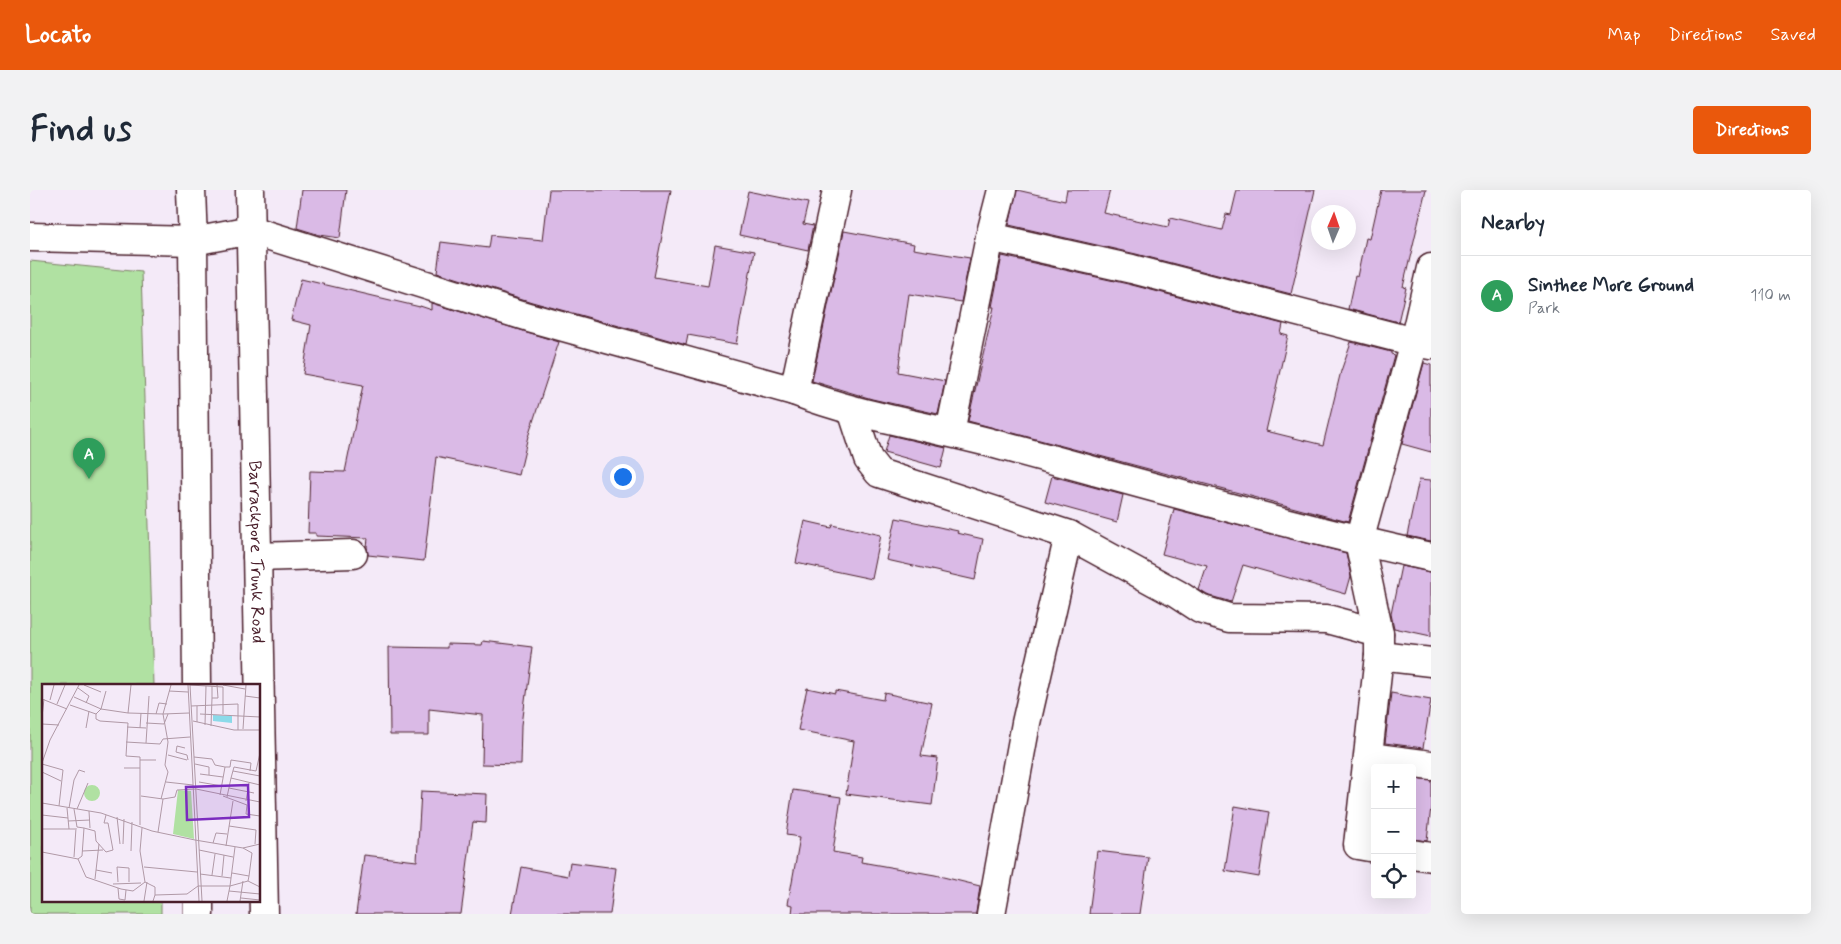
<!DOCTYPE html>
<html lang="en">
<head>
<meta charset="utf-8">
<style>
	:root { --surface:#fff; --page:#f2f2f3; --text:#1f2937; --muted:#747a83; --line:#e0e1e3; --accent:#ea580c }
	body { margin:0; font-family:Mynerve,sans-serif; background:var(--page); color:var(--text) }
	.controls { position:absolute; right:15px; bottom:15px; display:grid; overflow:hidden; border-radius:5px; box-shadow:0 5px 20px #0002 }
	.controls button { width:45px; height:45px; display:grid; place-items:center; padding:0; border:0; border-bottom:1px solid var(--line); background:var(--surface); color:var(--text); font:25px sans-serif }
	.compass { position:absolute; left:1281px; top:15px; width:45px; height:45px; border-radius:50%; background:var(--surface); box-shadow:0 5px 20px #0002; rotate:2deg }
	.you { position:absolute; left:592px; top:286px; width:18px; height:18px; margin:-12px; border:4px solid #fff; border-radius:50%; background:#1a73e8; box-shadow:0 0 0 8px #1a73e833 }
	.badge { display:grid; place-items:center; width:32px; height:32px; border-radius:50%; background:var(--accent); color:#fff; font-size:16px; font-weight:700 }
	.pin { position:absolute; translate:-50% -41px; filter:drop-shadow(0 1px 2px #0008) }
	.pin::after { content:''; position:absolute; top:26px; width:18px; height:15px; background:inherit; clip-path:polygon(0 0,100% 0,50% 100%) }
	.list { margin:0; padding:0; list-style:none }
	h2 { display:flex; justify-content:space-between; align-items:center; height:65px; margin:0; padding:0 20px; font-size:21px }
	h2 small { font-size:16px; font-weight:400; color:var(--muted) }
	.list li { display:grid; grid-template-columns:32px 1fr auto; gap:15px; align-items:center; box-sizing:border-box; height:80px; padding:0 20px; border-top:1px solid var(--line) }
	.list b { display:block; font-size:19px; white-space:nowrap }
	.list p { margin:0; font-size:16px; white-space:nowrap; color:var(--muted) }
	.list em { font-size:16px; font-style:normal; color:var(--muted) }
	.icon { flex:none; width:28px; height:28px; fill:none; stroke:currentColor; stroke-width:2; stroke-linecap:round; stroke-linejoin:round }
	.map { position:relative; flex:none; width:1401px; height:724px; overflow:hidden; border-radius:5px }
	header { display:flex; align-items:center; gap:30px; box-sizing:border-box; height:70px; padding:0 25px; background:var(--accent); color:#fff }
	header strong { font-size:24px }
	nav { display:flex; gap:28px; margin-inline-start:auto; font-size:18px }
	.intro { display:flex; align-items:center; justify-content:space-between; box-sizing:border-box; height:120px; padding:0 30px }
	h1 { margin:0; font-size:35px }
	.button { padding:12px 22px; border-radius:5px; background:var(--accent); color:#fff; font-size:18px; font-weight:700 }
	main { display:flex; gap:30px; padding:0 30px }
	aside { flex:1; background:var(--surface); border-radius:5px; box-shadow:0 5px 20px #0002 }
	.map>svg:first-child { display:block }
	.park { fill:#b0e1a2; stroke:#7d8066 }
	.building { fill:#dabae6; stroke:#4a1f2b }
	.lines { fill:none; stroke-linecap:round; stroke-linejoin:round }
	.minor-casing { stroke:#4a1f2b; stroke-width:31 }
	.major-casing { stroke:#4a1f2b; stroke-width:31 }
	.minor { stroke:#fff; stroke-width:28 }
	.major { stroke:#fff; stroke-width:28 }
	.labels { text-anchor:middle; stroke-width:4.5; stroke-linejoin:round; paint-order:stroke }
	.street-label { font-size:18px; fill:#4a1f2b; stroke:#fff }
	.inset-road { fill:none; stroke:#b099a6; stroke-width:1 }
	.view { fill:#7b2cbf; fill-opacity:0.15; stroke:#7b2cbf; stroke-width:2.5 }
	.inset-edge { fill:none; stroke:#4a1f2b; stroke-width:2.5 }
</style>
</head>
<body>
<header>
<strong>Locato</strong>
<nav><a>Map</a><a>Directions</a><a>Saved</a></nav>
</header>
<div class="intro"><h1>Find us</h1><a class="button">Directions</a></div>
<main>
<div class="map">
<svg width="1401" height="724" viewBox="0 0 1401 724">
	<rect width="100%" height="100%" fill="#f4eaf8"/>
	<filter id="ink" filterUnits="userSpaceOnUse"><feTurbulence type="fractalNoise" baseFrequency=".02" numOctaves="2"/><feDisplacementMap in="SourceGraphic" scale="10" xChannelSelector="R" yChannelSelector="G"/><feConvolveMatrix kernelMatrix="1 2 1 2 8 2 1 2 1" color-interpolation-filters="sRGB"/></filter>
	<g filter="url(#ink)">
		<path class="park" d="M 0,71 L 111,82 L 124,495 L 14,495 L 14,710 L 131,710 L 131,724 L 0,724 Z"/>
		<g class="building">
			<path d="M 272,0 L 316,0 L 310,48 L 290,45 L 267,38 Z"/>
			<path d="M 519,0 L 641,0 L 624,87 L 678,96 L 685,55 L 724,62 L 707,154 L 658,145 L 656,155 L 618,144 L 618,143 L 604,140 L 502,112 L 407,82 L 411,52 L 458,58 L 460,45 L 513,50 Z"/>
			<path d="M 987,0 L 1035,11 L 1037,0 L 1080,0 L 1074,23 L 1138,37 L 1140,28 L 1192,40 L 1196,24 L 1201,25 L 1207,0 L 1285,0 L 1261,104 L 1106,64 L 979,35 Z"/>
			<path d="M 1351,0 L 1396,0 L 1373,97 L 1376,98 L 1368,132 L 1318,119 L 1325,86 L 1328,87 L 1336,48 L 1340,49 Z"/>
			<path d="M 718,1 L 778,13 L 773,34 L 783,36 L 778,60 L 709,45 Z"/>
			<path d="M 814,41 L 884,54 L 883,59 L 940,68 L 931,112 L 879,104 L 868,182 L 915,191 L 908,224 L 842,209 L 782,191 Z"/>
			<path d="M 972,66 L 1098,94 L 1253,134 L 1251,144 L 1258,146 L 1236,241 L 1293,255 L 1311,181 L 1321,152 L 1361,162 L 1361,164 L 1364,165 L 1318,332 L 938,231 L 964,117 L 962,117 Z"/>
			<path d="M 271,89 L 390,117 L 390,116 L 402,120 L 402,113 L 529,152 L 498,247 L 489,285 L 406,267 L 394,371 L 338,365 L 337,357 L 338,348 L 286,346 L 286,343 L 278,343 L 280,281 L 315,282 L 333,195 L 273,184 L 281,135 L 261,130 Z"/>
			<path d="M 1394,173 L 1401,175 L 1401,262 L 1372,254 Z"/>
			<path d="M 859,245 L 916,258 L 911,278 L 854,262 Z"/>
			<path d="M 1022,286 L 1093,305 L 1087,332 L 1015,312 Z"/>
			<path d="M 1389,289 L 1401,290 L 1401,351 L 1377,346 Z"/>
			<path d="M 1144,319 L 1316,363 L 1321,386 L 1316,404 L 1213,375 L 1201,412 L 1177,405 L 1169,400 L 1177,376 L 1132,364 Z"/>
			<path d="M 866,328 L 928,341 L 927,343 L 953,349 L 945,390 L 857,370 Z"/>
			<path d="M 775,331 L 801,337 L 802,334 L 851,345 L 842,389 L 766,373 Z"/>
			<path d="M 1371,376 L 1401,382 L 1401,446 L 1364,438 L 1361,424 Z"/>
			<path d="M 453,451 L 502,457 L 492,535 L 491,575 L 452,574 L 453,525 L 399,519 L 399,545 L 360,545 L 359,457 L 417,458 L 417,454 L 452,455 Z"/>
			<path d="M 777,498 L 805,504 L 805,501 L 853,510 L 854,503 L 902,513 L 891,566 L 908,568 L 902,615 L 816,604 L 824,551 L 768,540 Z"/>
			<path d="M 1361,503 L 1401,510 L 1393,558 L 1355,553 Z"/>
			<path d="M 1382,588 L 1401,590 L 1401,617 L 1397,651 L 1382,649 Z"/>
			<path d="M 763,600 L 811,607 L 803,662 L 832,667 L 831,672 L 905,685 L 950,696 L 946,724 L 762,724 L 763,715 L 758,714 L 770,647 L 756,645 Z"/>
			<path d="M 391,601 L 457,604 L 456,633 L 443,632 L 431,724 L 326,724 L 334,665 L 387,671 Z"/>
			<path d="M 1205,616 L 1239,622 L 1229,687 L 1195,681 Z"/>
			<path d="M 1067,661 L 1118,667 L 1110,724 L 1059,724 Z"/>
			<path d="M 540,672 L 586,678 L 580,724 L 482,724 L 491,677 L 538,686 Z"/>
		</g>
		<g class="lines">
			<g class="minor-casing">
				<g id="minor">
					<path d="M 0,47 L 163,51 L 221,40 L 498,127 L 764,201 C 828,226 898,236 965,254 C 1110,293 1254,335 1401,367"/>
					<path d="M 960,47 L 1102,79 L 1384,152 L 1401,155"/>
					<path d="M 764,201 L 807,0"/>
					<path d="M 822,220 L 838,269 L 849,283 L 1039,345 L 1147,404 L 1170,419 L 1199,428 L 1297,429 L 1349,443 L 1349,466 L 1328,655 L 1345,658"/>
					<path d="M 920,242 L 960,47 L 972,0"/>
					<path d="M 227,367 L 323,364"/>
					<path d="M 1349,443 L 1329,351 L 1384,152 L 1401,78"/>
					<path d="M 1349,466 L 1401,472"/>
					<path d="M 1339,567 L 1401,575"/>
					<path d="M 1382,664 L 1401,667"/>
					<path d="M 961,724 L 996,533 L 1039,345"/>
				</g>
			</g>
			<g class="major-casing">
				<g id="major">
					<path d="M 161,0 L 163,51 L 167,495"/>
					<path id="s1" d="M 220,0 L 234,724"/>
					<path d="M 169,710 L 169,724"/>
				</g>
			</g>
			<use href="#minor" class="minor"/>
			<use href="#major" class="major"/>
		</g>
	</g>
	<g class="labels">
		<g class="street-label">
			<text dy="6" stroke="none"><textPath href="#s1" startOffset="362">Barrackpore Trunk Road</textPath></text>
		</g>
	</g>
	<g transform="translate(12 494)">
		<rect width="218" height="218" fill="#f4eaf8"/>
		<path d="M42 109a8 8 0 1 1 16 0a8 8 0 1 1-16 0ZM 136,106 L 149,107 L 152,155 L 131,150 Z" fill="#b0e1a2"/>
		<path d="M 171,31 L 190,32 L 190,39 L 171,37 Z" fill="#8bdae9"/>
		<path class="inset-road" d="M 42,1 L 59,8M 89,1 L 86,29 L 121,30 L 126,58 L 123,81 L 126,88 L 119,115M 129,1 L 121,30 L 147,29M 146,1 L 157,217M 148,1 L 181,3 L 181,30M 148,1 L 160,217M 181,1 L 203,5M 170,2 L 170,14 L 176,14 L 175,1M 36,4 L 47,12 L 44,19M 64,7 L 59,25 L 86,29M 127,7 L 146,8M 203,12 L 218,14M 32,13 L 59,25 L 54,30M 0,15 L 25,25M 8,16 L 12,1M 15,20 L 23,1M 28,21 L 54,30 L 54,35 L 58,37 L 86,39 L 84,72 L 98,73 L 98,141M 149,22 L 196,20 L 196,46M 155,22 L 155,38M 114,30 L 117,19 L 125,20M 158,30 L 218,33M 0,33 L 2,15M 151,37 L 192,46 L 218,46M 104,39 L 122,40 L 126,30M 0,40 L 17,41M 163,41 L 164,2M 169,42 L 170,14M 85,43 L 104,44M 44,44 L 47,27M 98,44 L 99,29M 201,45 L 204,1M 84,58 L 118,60 L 121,55 L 148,53M 104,59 L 107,12M 143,64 L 135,62 L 134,68 L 145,71 L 146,76M 126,71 L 145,76M 152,73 L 170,75 L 173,81 L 183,83M 98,76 L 114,76M 0,79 L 8,56 L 37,1M 0,80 L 21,86 L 17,122M 153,80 L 167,83 L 167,91M 82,84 L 98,84M 191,87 L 218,92M 0,88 L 19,97M 158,90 L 181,93M 189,94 L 192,83 L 214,87 L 218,69M 124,98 L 151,101M 157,98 L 180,102M 187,104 L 212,109M 178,111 L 183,83 L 188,83 L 189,76 L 209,79 L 208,87M 99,112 L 121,115 L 116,148M 181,112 L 205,121 L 204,130 L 218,132M 185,113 L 189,94 L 218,101M 121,115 L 133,113 L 135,106 L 154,105 L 218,118M 204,117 L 207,99M 0,119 L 59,129 L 110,147 L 153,156 L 201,164 L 218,160M 25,124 L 27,145M 27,124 L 32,96 L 37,86 L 43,88M 32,125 L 35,143 L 42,144 L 40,172 L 36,175M 35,125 L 46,99M 47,127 L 48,144M 0,131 L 26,134M 75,133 L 78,160M 26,137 L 48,136M 187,142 L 214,146 L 213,160M 42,144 L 53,147 L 54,157 L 64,168 L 71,166 L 66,139 L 62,139 L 64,131M 100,144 L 98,167 L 103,198 L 113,203 L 113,211M 0,145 L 33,145M 171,159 L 174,149 L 185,150M 81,160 L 82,135M 184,162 L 191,117M 201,164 L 210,169 L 207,192M 157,166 L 191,173M 40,167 L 61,166M 89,167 L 90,138M 0,168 L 36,175 L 44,193 L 79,205 L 91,207 L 103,198M 32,173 L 34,144M 102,183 L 155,188M 54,186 L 70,189M 190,189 L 207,192 L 206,197M 158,190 L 189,194M 170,191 L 173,170M 180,192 L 182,171M 53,195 L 57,160M 76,198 L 75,183 L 87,184 L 87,198M 71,200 L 99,199M 76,204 L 77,215 L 83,216 L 84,206M 187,207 L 218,210M 199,214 L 218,216M 102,217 L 105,198M 111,217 L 113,211 L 145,210 L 156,202 L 188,202 L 193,163M 185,217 L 188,202 L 206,197 L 218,203M 198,217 L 201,197"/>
		<path class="view" d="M 206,101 L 207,133 L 145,136 L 144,103 Z"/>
		<rect width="218" height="218" class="inset-edge"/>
	</g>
</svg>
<div class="controls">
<button>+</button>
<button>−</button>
<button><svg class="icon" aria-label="locate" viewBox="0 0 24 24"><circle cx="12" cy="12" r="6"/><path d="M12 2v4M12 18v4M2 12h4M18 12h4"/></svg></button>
</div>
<svg class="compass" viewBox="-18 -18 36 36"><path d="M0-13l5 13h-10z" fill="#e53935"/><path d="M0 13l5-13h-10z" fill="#747a83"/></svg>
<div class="you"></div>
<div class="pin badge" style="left:59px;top:289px;background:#2e9e5b">A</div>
</div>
<aside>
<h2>Nearby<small></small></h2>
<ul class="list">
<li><span class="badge" style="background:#2e9e5b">A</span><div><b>Sinthee More Ground</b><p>Park</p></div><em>110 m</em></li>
</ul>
</aside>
</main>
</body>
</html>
